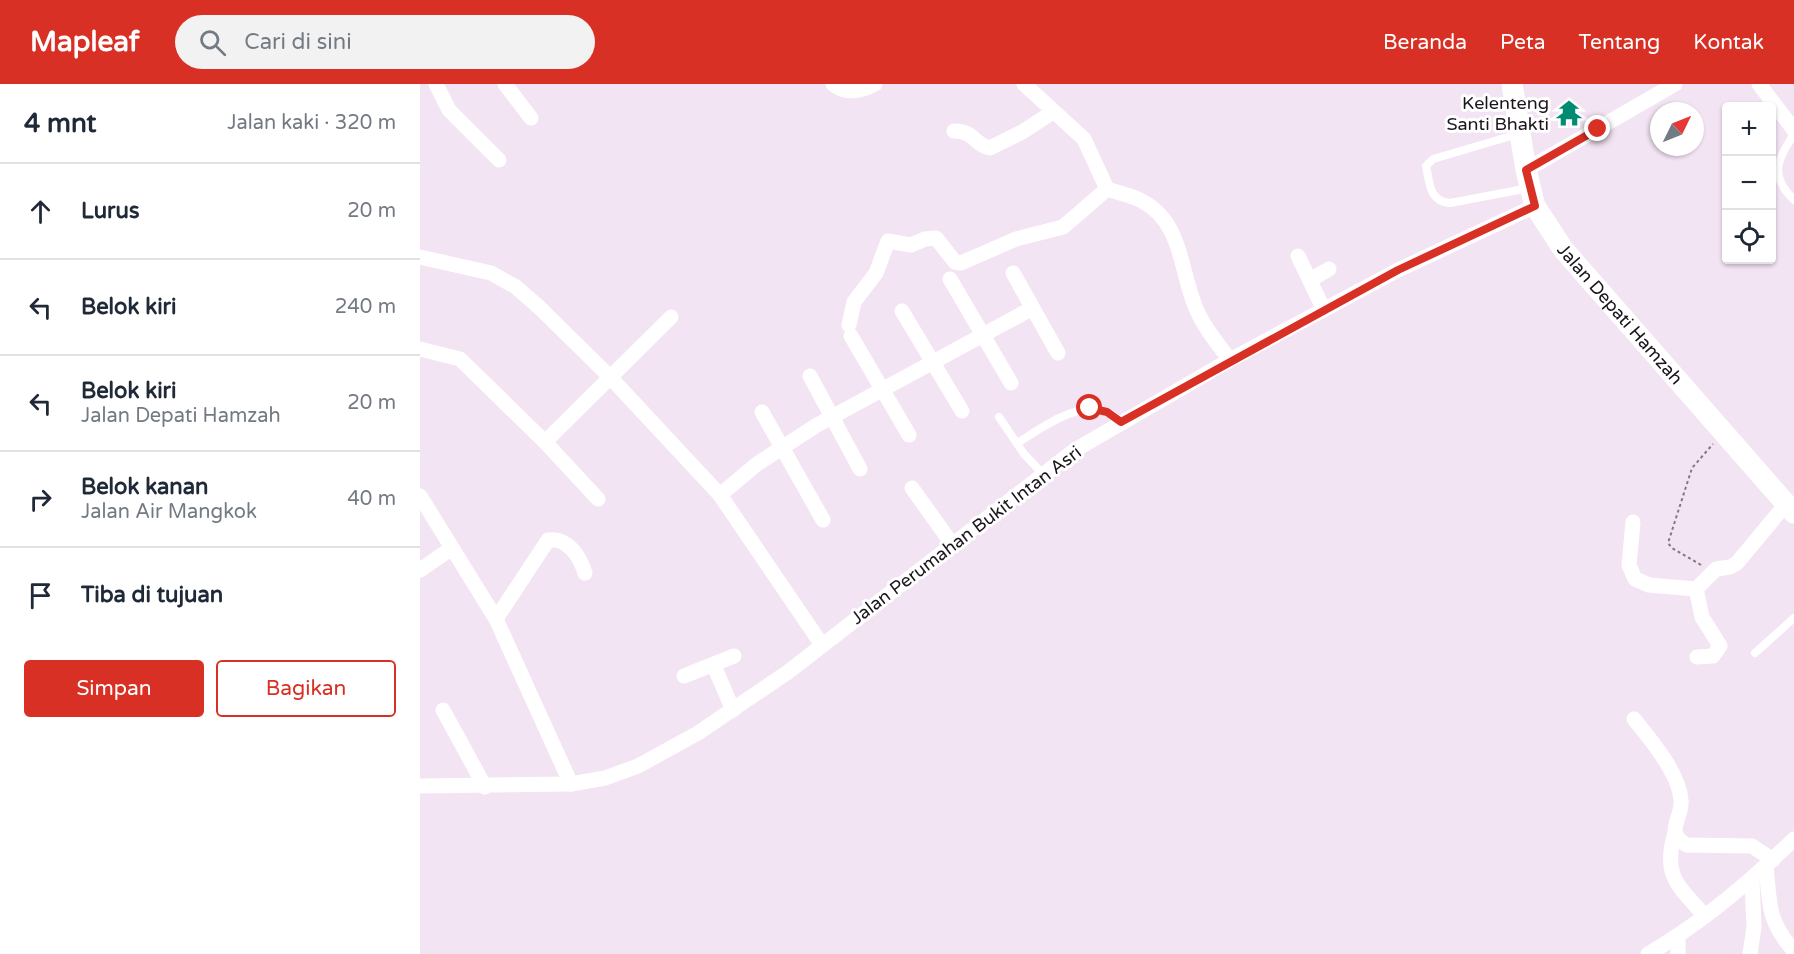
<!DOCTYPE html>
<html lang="id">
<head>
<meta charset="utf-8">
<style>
	:root { --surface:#fff; --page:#f2f2f3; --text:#1f2937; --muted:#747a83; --line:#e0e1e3; --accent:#d93025 }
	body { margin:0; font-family:"Varela Round",sans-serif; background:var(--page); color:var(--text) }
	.controls { position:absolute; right:18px; top:18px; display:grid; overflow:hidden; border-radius:6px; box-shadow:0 2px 4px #0004 }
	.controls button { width:54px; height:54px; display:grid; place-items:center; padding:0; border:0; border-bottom:2px solid var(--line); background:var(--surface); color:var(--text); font:30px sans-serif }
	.compass { position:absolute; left:1230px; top:18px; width:54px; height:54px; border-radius:50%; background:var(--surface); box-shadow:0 2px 4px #0004; rotate:47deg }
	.stop { position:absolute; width:18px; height:18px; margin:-14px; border:4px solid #d93025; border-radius:50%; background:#fff }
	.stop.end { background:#d93025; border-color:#fff; box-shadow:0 2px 6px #0008 }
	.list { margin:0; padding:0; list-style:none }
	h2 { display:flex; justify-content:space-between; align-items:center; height:78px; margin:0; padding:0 24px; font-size:26px }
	h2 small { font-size:20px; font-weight:400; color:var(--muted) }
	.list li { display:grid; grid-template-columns:39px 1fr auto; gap:18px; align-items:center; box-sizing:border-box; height:96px; padding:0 24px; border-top:2px solid var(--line) }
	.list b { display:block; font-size:22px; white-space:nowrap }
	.list p { margin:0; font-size:20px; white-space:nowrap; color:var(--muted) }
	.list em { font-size:20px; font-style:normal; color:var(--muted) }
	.actions { display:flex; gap:12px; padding:18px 24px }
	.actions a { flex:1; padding:14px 0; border:2px solid var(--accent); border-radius:6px; text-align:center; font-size:21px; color:var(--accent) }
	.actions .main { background:var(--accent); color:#fff }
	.icon { flex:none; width:33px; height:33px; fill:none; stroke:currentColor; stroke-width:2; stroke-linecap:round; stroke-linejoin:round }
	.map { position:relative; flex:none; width:1374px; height:870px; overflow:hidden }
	header { display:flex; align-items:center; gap:36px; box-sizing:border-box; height:84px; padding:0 30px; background:var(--accent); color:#fff }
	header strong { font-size:28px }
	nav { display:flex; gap:33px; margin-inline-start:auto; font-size:21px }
	.search { width:420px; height:54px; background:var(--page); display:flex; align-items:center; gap:15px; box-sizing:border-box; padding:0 21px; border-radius:33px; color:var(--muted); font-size:22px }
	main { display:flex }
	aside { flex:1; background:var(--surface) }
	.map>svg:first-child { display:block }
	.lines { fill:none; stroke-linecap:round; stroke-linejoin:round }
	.path { stroke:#827782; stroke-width:2; stroke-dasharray:3 3; stroke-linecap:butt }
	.service { stroke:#fff; stroke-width:8 }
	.minor { stroke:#fff; stroke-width:15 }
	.secondary { stroke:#fff; stroke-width:21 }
	.route { stroke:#d93025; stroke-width:8 }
	.labels { text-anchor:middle; stroke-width:6; stroke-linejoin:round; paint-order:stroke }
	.poi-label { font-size:18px; fill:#1b151b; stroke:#fff; text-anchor:end }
	.street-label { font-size:18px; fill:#1b151b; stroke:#fff }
</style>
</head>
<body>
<header>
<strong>Mapleaf</strong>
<div class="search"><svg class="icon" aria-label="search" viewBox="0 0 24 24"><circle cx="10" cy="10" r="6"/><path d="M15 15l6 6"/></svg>Cari di sini</div>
<nav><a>Beranda</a><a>Peta</a><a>Tentang</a><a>Kontak</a></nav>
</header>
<main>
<aside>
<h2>4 mnt<small>Jalan kaki · 320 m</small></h2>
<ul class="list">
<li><svg class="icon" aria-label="ahead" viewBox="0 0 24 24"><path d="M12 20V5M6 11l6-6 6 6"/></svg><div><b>Lurus</b></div><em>20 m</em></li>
<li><svg class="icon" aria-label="left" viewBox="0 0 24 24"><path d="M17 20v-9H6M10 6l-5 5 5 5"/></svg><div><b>Belok kiri</b></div><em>240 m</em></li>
<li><svg class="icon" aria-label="left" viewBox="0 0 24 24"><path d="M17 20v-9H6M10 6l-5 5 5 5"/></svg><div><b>Belok kiri</b><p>Jalan Depati Hamzah</p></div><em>20 m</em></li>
<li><svg class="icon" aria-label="right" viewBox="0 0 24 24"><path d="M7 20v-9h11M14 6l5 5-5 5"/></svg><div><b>Belok kanan</b><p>Jalan Air Mangkok</p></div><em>40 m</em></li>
<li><svg class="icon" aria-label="arrive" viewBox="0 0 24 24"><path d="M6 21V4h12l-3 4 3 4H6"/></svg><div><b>Tiba di tujuan</b></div></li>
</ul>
<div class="actions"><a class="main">Simpan</a><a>Bagikan</a></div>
</aside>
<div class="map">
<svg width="1374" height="870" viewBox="0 0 1374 870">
	<rect width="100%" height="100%" fill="#f3e4f4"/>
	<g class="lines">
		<path class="path" d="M 1281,481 L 1252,464 L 1248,459 L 1272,384 L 1293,360"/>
		<g class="service">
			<path d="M 1098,50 L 1013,75 L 1006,82 C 1010,100 1009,117 1030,119 L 1109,104"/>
			<path d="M 1374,50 C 1357,77 1349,91 1374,116"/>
			<path d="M 579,333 L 604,370 L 622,389"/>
			<path d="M 597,359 C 625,342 671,306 701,338"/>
			<path d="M 1335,569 L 1374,534"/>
		</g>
		<g class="minor">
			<path d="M 16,0 L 29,26 L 79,76"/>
			<path d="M 85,0 L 111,34"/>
			<path d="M 413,0 C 425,11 442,7 455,0"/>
			<path d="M 604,0 L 664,55 L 687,105 C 698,109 711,111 722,117 C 762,138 760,185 775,222 C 783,242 797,259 810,276"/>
			<path d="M 1339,0 L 1374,46"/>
			<path d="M 534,47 C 555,47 554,61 570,64 L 602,48 L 633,28"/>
			<path d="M 1106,86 L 1255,0"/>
			<path d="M 878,172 L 904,226"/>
			<path d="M 0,173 L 71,189 L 96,203 L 120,224 L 190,293 L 300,411 L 402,561"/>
			<path d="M 593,189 L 638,269"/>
			<path d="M 530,195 L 591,299"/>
			<path d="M 890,196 L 909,185"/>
			<path d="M 482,227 L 542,327"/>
			<path d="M 429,241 L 434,218 L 456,189 L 468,157 L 491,161 L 505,155 L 516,154 L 535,178 L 541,179 L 596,155 L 643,143 L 687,105"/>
			<path d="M 431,252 L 489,351"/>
			<path d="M 0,265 L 40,275 L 125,358 L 178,415"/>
			<path d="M 390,292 L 440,385"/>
			<path d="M 342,328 L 403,436"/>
			<path d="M 125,358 L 251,233"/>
			<path d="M 492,404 L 532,460"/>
			<path d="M 300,411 L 337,380 L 397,341 L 611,225"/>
			<path d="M 0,412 L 76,535 L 151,700"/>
			<path d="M 1213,438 L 1209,481 L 1215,495 L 1229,501 L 1276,505 L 1296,485 L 1310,483 L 1317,479 L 1366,420"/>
			<path d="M 0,486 L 32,464"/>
			<path d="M 1276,505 L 1282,533 L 1300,562 L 1293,572 L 1277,573"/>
			<path d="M 76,535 L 128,456 C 148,453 160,473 165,489"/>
			<path d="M 294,582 L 313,626"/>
			<path d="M 264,592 L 314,572"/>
			<path d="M 23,626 L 65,703"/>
			<path d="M 1214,635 C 1231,656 1259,689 1261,716 C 1263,734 1243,749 1267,761 L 1332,762 L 1353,776"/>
			<path d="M 0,702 L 151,700 L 185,694 L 218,682 L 278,649 L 368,588 L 655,366 L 810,276 L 978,186 L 1115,122"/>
			<path d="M 1255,749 C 1242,791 1258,802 1285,832"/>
			<path d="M 1346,782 C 1350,821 1347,836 1374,867"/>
			<path d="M 1228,870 C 1282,839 1329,799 1374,755"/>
			<path d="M 1258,870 L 1258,852"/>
			<path d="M 1330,870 L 1334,843 L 1332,796"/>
		</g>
		<path class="secondary" id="s1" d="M 1092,0 L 1106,86 L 1115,122 L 1143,165 L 1374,429"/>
	</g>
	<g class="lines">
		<path class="route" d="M 670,324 L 687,328 L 701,338 L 978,186 L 1115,122 L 1106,86 L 1178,45"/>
	</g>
	<defs>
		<g id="temple-bare" transform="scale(2.07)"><path d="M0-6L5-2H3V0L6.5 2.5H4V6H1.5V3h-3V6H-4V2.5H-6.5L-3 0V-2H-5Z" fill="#008c73" stroke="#fff" stroke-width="2.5" paint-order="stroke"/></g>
	</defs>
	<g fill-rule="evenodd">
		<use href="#temple-bare" x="1149" y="29"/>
	</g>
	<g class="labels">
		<g class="poi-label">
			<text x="1129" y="25">Kelenteng<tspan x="1129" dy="21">Santi Bhakti</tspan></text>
		</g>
		<g class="street-label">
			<text dy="6" stroke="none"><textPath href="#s1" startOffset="262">Jalan Depati Hamzah</textPath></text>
			<text transform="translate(546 451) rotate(-37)" y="6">Jalan Perumahan Bukit Intan Asri</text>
		</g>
	</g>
</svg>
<div class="controls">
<button>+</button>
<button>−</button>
<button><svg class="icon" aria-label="locate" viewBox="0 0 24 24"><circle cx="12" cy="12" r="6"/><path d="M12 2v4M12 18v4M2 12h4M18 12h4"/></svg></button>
</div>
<svg class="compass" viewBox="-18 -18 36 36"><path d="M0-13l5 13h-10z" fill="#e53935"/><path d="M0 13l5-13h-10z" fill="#747a83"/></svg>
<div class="stop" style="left:670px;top:324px"></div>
<div class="stop end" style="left:1178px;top:45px"></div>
</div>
</main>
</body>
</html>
